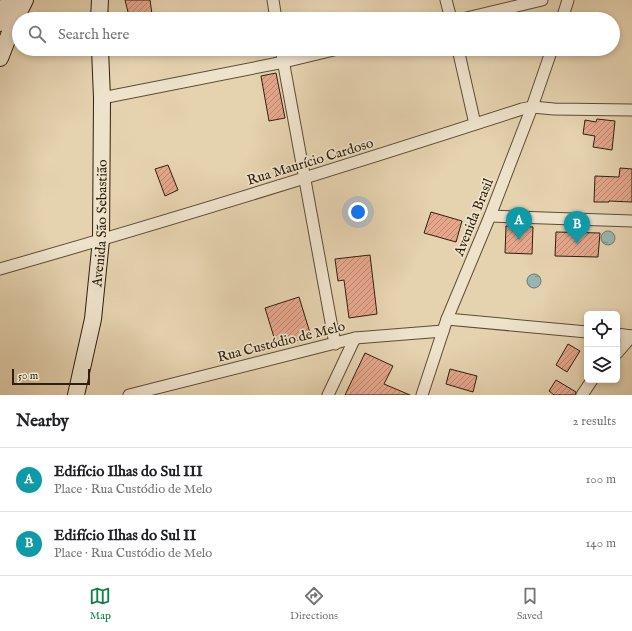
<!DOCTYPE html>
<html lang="en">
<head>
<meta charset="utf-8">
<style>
	:root { --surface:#fff; --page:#f2f2f2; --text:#202124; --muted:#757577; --line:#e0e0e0; --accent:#0b8043 }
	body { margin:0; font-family:"IM FELL English",serif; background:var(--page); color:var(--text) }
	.controls { position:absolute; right:12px; bottom:12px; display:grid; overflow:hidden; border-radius:6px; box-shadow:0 2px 6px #0003 }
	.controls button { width:36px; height:36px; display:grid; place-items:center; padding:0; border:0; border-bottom:1px solid var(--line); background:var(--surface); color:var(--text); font:20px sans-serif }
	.scale { position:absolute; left:12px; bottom:10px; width:78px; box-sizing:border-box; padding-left:4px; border:2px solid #2e200c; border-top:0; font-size:11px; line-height:14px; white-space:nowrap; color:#2e200c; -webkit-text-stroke:3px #eee2cb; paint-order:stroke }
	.you { position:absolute; left:358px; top:212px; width:14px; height:14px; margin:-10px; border:3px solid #fff; border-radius:50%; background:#1a73e8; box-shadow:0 0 0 6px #1a73e833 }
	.badge { display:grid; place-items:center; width:26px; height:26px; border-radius:50%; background:var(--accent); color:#fff; font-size:13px; font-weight:700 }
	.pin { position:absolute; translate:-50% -33px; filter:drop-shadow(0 1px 2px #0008) }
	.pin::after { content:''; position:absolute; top:21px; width:14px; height:12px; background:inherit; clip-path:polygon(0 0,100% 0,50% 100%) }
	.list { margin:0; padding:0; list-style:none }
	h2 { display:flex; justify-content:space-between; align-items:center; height:52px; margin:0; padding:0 16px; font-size:17px }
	h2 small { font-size:13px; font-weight:400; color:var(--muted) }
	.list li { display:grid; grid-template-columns:26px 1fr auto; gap:12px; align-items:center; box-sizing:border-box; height:64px; padding:0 16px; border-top:1px solid var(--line) }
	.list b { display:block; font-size:15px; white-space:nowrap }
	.list p { margin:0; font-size:13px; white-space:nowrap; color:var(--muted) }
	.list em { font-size:13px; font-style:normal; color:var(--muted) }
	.icon { flex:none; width:22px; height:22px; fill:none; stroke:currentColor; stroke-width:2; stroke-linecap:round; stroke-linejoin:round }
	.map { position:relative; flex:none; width:632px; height:395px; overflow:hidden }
	.search { position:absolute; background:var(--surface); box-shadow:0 2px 6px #0003; left:12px; right:12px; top:12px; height:44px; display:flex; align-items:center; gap:10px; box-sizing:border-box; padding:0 14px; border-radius:22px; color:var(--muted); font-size:15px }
	.sheet { height:180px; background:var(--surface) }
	nav { display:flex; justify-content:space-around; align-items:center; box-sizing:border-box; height:56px; border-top:1px solid var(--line); background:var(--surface); font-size:11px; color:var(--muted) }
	nav a { display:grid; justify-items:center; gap:2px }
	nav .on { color:var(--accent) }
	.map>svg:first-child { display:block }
	.water { fill:url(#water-ripples); stroke:#6d7a6f }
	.building { fill:url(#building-hatch); stroke:#2e200c }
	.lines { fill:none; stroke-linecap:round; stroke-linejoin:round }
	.street-casing { stroke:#5c4c35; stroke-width:13 }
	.secondary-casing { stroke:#2e200c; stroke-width:18 }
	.street { stroke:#eee2cb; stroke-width:11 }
	.secondary { stroke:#eee2cb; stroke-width:16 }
	.labels { text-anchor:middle; stroke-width:3.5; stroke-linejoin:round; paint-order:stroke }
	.street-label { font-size:14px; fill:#2e200c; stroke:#eee2cb }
</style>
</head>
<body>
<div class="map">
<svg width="632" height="395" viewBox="0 0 632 395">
	<defs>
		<pattern id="water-ripples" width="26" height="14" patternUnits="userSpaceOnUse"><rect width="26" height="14" fill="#97b6b1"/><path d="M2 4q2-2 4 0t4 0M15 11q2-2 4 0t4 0" fill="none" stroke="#7c948e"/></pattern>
		<pattern id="building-hatch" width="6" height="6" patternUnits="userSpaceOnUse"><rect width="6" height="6" fill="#e5a68c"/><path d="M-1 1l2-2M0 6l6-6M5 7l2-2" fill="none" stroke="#ba8771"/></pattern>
	</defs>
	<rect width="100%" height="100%" fill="#e5d2af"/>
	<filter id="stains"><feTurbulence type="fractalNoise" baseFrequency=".005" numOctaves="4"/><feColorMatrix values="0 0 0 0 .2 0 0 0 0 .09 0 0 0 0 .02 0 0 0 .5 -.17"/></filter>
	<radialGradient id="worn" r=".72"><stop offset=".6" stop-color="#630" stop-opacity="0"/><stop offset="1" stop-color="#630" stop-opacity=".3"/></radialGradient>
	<g class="water">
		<circle cx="608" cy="238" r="7"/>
		<circle cx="534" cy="281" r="7"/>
	</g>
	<g class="building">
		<path d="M 125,0 L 150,0 L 152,14 L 129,16 Z"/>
		<path d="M 276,73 L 285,118 L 269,121 L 261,76 Z"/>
		<path d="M 597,119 L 615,121 L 612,150 L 593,147 L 595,136 L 583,134 L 585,120 L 596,122 Z"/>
		<path d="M 168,165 L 178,190 L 165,196 L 155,169 Z"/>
		<path d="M 620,168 L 632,169 L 632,202 L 609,201 L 609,202 L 594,202 L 595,176 L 619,177 Z"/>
		<path d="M 431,212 L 462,221 L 456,242 L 424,233 Z"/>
		<path d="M 506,226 L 533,227 L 532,254 L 505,253 Z"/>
		<path d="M 556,232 L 600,233 L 598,257 L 555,256 Z"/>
		<path d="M 370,255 L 377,314 L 349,318 L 344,280 L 338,281 L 335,259 Z"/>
		<path d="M 299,297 L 311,336 L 277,347 L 265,308 Z"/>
		<path d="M 568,344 L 580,351 L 567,372 L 556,365 Z"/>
		<path d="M 365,353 L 393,366 L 384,384 L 410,395 L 345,395 Z"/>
		<path d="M 450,369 L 477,376 L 473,392 L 446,384 Z"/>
		<path d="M 556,380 L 576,392 L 575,395 L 554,395 L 549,391 Z"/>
	</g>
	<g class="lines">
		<g class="street-casing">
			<g id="street">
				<path d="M 273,0 L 276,19"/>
				<path d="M 446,0 L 451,19"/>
				<path d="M 462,19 L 542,0"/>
				<path d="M 562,19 L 568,0"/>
				<path d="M 281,49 L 335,344"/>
				<path d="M 458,49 L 475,124"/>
				<path d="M 102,98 L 284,62 L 338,49"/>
				<path d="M 490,216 L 632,221"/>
				<path d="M 0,269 C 175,219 349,165 522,109 L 532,107 L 554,109 L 632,110"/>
				<path d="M 447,319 L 587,332"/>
				<path d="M 617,334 L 632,336"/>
				<path d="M 617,353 L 632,336"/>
				<path d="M 129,395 L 355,338 L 443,331"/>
				<path d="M 328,395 L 355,338"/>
				<path d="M 422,395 L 447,319 L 490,216 L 532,107 L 552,49"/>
				<path d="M 582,395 L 592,380"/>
			</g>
		</g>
		<g class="secondary-casing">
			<g id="secondary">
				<path d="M 99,19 L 100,0"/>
				<path d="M 0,23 L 9,0"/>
				<path d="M 0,58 L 14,22 L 25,0"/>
				<path id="s1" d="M 76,395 L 93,319 L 101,240 L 102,98 L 100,49"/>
			</g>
		</g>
		<use href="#street" class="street"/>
		<use href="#secondary" class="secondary"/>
	</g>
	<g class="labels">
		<g class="street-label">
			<text transform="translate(310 161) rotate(-17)" y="5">Rua Maurício Cardoso</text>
			<text transform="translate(473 217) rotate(-68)" y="5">Avenida Brasil</text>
			<text dy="5" stroke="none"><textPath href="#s1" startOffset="174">Avenida São Sebastião</textPath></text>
			<text transform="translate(281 341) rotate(-14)" y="5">Rua Custódio de Melo</text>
		</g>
	</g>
	<rect width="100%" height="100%" filter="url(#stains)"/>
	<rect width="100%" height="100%" fill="url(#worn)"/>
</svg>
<div class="controls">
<button><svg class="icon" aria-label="locate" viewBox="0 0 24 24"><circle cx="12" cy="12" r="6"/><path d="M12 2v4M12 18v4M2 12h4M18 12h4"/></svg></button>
<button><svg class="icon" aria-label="layers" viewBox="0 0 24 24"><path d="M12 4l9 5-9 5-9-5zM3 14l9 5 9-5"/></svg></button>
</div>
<div class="scale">50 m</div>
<div class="you"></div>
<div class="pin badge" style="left:519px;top:240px;background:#0f9aa8">A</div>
<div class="pin badge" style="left:577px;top:244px;background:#0f9aa8">B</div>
<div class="search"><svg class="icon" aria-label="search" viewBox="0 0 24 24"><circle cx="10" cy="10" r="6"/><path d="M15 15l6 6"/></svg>Search here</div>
</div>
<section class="sheet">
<h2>Nearby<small>2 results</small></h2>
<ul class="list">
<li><span class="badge" style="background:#0f9aa8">A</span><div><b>Edifício Ilhas do Sul III</b><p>Place · Rua Custódio de Melo</p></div><em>100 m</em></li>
<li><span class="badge" style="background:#0f9aa8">B</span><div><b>Edifício Ilhas do Sul II</b><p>Place · Rua Custódio de Melo</p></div><em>140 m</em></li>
</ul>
</section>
<nav>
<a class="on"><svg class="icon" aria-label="map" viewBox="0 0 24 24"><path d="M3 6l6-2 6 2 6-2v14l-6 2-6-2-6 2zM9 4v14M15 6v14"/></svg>Map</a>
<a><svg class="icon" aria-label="directions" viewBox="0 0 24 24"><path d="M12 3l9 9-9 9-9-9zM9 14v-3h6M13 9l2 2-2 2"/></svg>Directions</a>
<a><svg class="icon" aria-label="saved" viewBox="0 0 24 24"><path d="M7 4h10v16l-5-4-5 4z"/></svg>Saved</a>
</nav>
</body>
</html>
